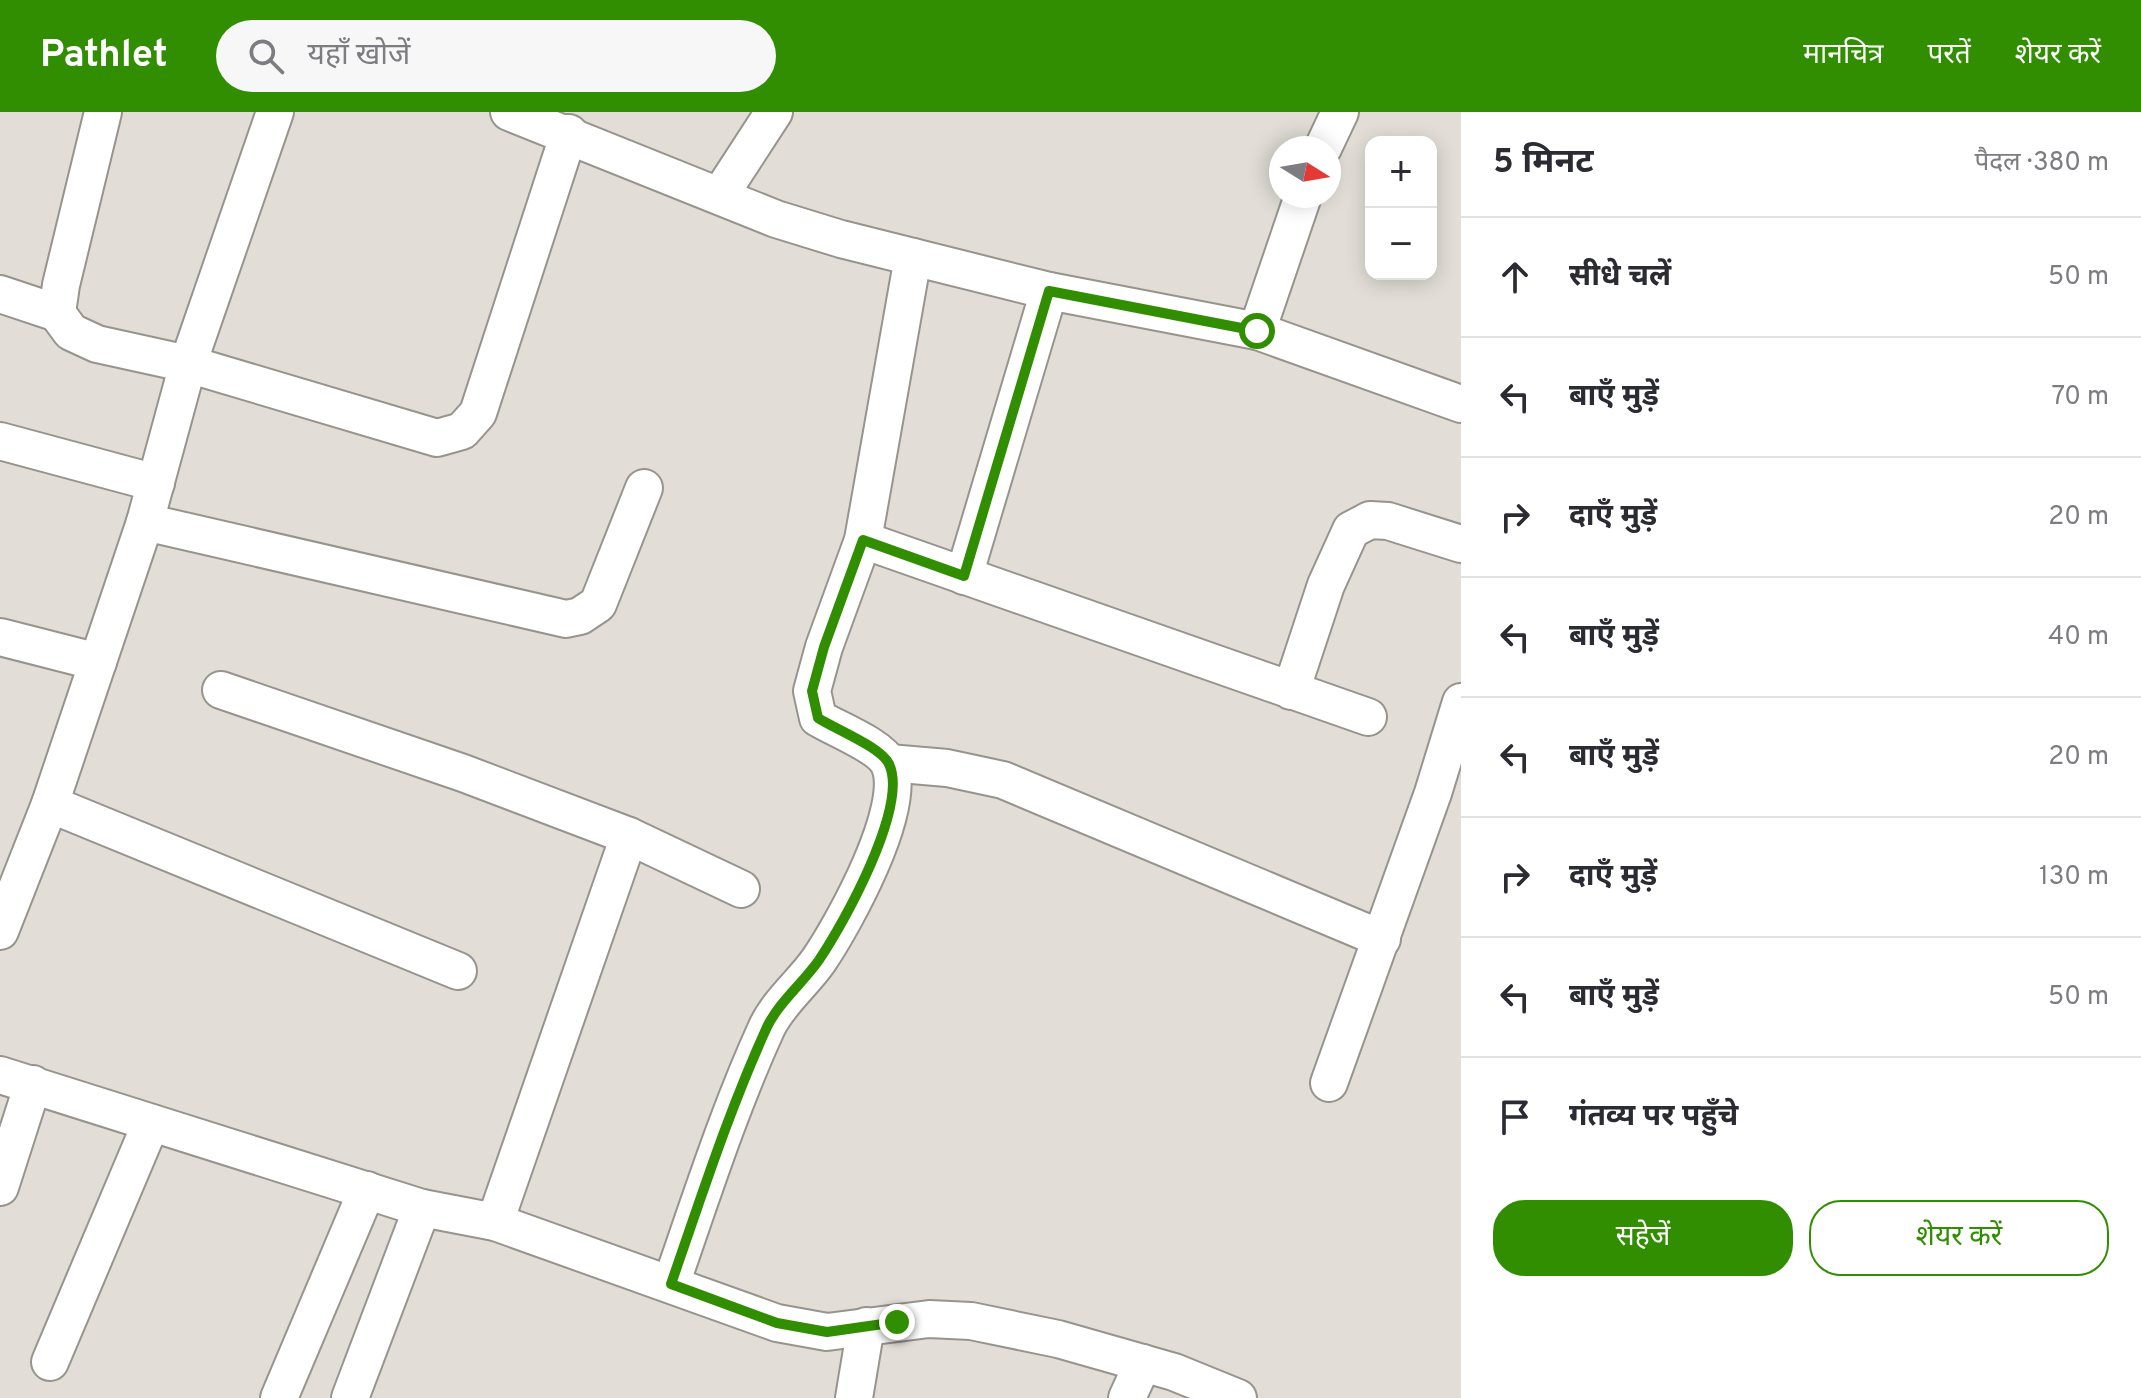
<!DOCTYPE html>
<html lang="hi">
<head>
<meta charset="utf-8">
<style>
	:root { --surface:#fff; --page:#f7f7f7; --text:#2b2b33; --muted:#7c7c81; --line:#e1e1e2; --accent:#308e00 }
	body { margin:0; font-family:Overpass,"Noto Sans Devanagari",sans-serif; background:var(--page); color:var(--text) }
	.controls { position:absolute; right:24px; top:24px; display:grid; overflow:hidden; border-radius:16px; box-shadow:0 4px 20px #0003 }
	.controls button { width:72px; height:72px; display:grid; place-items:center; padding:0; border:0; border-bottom:2px solid var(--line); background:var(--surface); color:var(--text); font:40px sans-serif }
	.compass { position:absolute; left:1269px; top:24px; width:72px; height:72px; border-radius:50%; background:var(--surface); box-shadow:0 4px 20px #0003; rotate:101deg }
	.stop { position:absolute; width:24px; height:24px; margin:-18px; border:6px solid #308e00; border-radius:50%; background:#fff }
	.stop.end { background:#308e00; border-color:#fff; box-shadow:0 2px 8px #0008 }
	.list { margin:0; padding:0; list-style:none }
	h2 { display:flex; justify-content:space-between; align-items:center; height:104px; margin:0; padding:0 32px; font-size:34px }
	h2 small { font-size:26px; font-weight:400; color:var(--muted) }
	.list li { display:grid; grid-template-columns:52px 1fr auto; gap:24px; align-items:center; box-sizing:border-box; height:120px; padding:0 32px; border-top:2px solid var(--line) }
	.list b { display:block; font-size:30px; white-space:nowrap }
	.list em { font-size:26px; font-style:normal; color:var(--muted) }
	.actions { display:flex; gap:16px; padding:24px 32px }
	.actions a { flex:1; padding:18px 0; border:2px solid var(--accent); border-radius:32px; text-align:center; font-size:28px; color:var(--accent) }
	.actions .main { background:var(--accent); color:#fff }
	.icon { flex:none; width:44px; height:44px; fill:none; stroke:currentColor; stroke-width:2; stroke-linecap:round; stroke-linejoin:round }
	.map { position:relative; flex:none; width:1461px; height:1286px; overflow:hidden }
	header { display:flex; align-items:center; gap:48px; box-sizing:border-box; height:112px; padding:0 40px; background:var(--accent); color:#fff }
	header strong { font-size:38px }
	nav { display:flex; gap:44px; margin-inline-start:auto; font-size:28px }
	.search { width:560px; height:72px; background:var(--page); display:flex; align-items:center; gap:20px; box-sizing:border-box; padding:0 28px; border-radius:44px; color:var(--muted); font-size:30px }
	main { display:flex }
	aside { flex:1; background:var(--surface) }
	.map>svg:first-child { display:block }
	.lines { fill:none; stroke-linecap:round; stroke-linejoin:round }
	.minor-casing { stroke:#97938d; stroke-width:40 }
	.minor { stroke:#fff; stroke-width:36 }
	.route { stroke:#308e00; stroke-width:10 }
</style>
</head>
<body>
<header>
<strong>Pathlet</strong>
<div class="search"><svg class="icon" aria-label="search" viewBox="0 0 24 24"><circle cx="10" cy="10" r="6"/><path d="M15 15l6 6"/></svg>यहाँ खोजें</div>
<nav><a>मानचित्र</a><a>परतें</a><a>शेयर करें</a></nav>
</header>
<main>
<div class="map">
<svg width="1461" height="1286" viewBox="0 0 1461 1286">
	<rect width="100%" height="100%" fill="#e2ded7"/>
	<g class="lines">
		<g class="minor-casing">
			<g id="minor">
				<path d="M 103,0 L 61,173 L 57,201 L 71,220 L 97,232 L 188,252 L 437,326 L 462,319 L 478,301 L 569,21"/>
				<path d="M 509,0 L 776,107 L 841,127 L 1049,179 L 1257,219 L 1461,292"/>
				<path d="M 1323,36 L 1340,0"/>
				<path d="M 720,83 L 774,0"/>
				<path d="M 0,182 L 57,201"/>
				<path d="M 1257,219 L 1303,84"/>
				<path d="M 0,329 L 156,371"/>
				<path d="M 145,410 L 566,507 L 580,504 L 598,492 L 644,376"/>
				<path d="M 863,428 L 1368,605"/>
				<path d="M 964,464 L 1049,179"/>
				<path d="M 0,525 L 98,550"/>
				<path d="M 221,578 L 463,661 L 629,724 L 741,777"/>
				<path d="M 1291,579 L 1326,473 L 1351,418 L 1370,408 L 1388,409 L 1461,432"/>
				<path d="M 889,651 L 947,656 L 1003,668 L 1382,827"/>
				<path d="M 50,692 L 458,859"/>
				<path d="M 0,819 L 50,692 L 145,410 L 188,252 L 275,0"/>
				<path d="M 0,963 L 422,1096 L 495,1110 L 777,1211 L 827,1220 L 929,1207 L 971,1209 L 1058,1227 L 1174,1260 L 1238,1286"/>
				<path d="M 1329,971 L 1433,681 L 1461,590"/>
				<path d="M 0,1075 L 33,972"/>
				<path d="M 495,1110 L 629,724"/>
				<path d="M 671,1172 C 701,1086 729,998 767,915 C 779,890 803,871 819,848 C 844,811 909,694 889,652 C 881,634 836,617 818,606 L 812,579 L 824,535 L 863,428 L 913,145"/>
				<path d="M 50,1250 L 151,1011"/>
				<path d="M 279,1286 L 367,1078"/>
				<path d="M 350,1286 L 422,1096"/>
				<path d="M 854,1286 L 866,1214"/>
				<path d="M 1127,1286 L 1143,1251"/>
			</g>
		</g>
		<use href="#minor" class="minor"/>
	</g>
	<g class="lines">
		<path class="route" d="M 897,1210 L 827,1220 L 777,1211 L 671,1172 C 701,1086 729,998 767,915 C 779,890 803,871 819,848 C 844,811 909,694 889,652 C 881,635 835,617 818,606 L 812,579 L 824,535 L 863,428 L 964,464 L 1049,179 L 1257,219"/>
	</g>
</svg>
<div class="controls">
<button>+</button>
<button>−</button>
</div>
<svg class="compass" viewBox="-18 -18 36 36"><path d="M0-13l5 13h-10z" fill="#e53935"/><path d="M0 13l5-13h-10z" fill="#7c7c81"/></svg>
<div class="stop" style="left:1257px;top:219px"></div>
<div class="stop end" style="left:897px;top:1210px"></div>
</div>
<aside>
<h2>5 मिनट<small>पैदल · 380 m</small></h2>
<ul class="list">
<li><svg class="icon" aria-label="ahead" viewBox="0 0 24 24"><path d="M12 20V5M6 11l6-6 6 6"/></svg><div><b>सीधे चलें</b></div><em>50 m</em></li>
<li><svg class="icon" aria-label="left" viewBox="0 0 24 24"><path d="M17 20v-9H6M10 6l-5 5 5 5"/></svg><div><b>बाएँ मुड़ें</b></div><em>70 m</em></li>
<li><svg class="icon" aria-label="right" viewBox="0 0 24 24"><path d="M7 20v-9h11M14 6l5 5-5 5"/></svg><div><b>दाएँ मुड़ें</b></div><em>20 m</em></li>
<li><svg class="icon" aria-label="left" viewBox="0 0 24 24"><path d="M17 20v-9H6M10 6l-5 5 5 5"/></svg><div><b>बाएँ मुड़ें</b></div><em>40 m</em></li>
<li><svg class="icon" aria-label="left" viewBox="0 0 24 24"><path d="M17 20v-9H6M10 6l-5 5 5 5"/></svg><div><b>बाएँ मुड़ें</b></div><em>20 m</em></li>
<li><svg class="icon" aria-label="right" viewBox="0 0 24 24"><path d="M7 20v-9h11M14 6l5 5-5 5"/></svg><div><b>दाएँ मुड़ें</b></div><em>130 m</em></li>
<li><svg class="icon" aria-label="left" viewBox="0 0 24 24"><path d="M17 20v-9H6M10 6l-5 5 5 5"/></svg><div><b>बाएँ मुड़ें</b></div><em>50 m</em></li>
<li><svg class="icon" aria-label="arrive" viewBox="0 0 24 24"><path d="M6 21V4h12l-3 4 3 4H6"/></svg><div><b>गंतव्य पर पहुँचे</b></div></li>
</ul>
<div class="actions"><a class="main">सहेजें</a><a>शेयर करें</a></div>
</aside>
</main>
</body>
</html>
